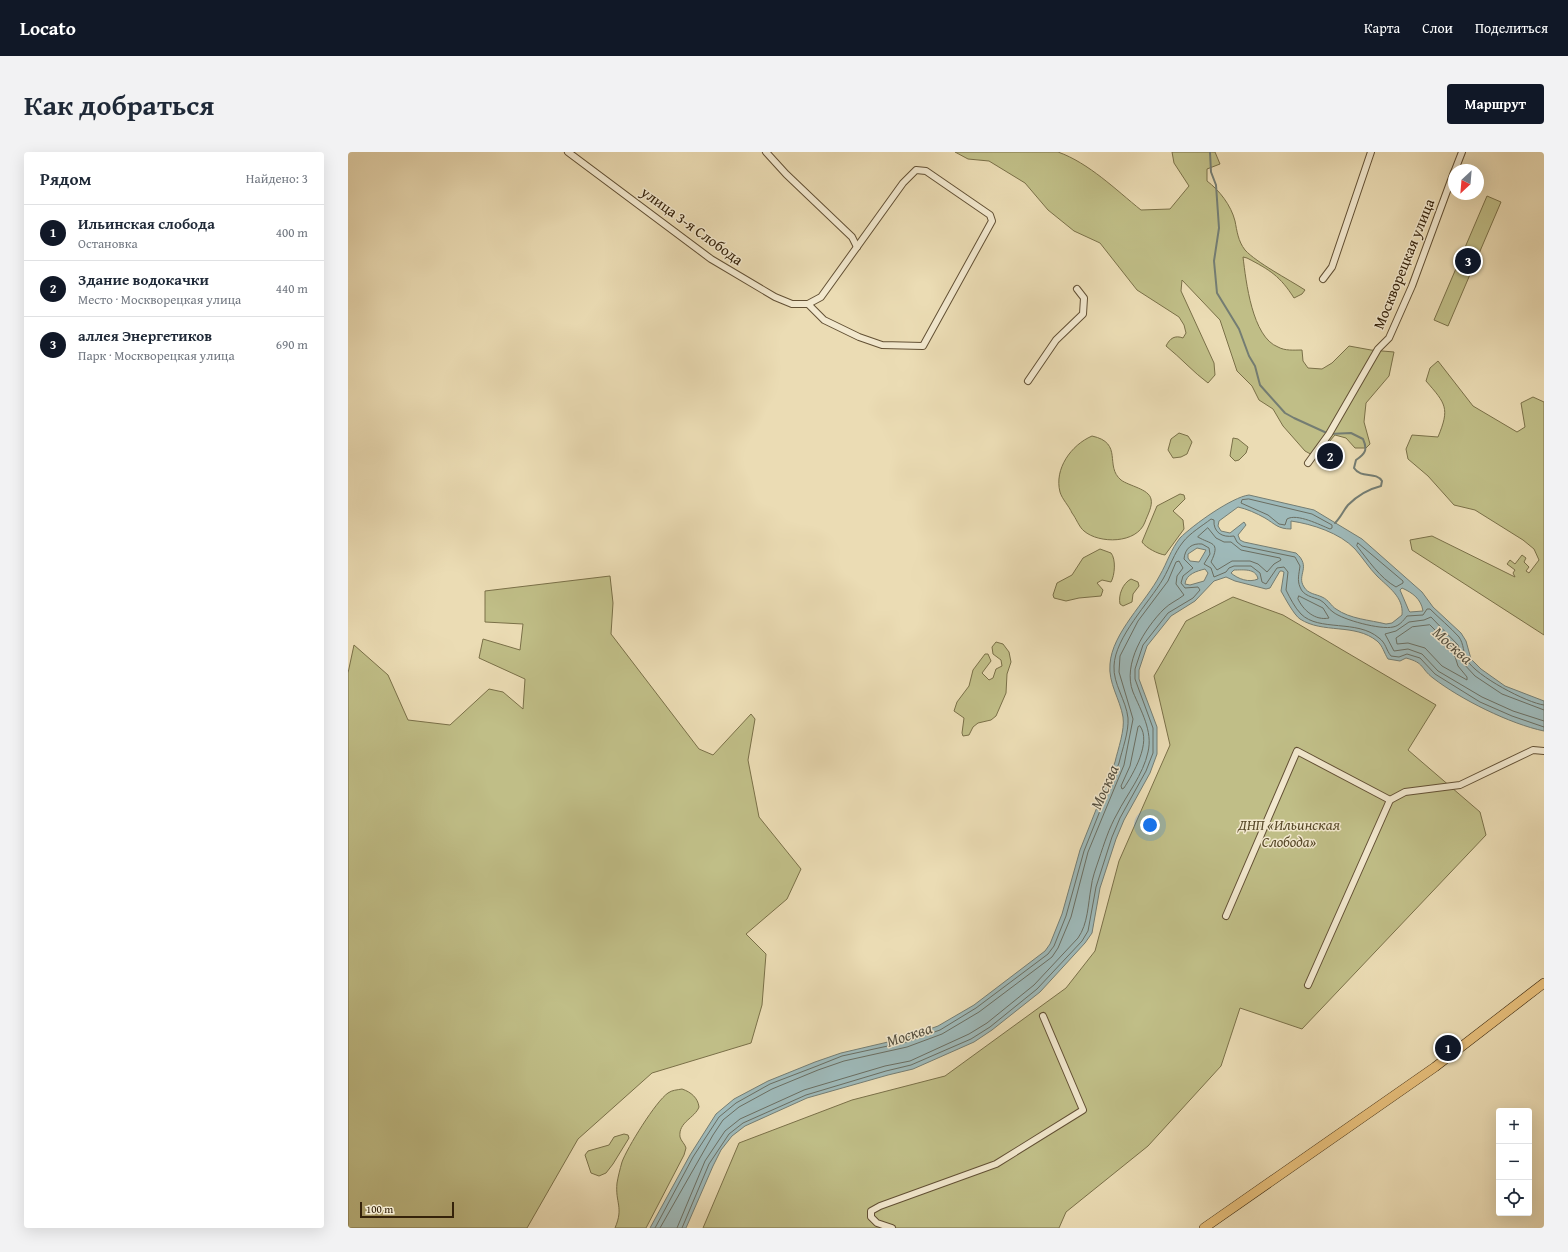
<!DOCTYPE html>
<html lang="ru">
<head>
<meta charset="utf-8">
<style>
	:root { --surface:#fff; --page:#f2f2f3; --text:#1f2937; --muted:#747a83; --line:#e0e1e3; --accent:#111827 }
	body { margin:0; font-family:"Gentium Book Plus",serif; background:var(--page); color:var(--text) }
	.controls { position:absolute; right:12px; bottom:12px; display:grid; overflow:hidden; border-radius:4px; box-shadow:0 4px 16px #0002 }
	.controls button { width:36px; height:36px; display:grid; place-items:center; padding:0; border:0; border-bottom:1px solid var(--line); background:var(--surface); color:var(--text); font:20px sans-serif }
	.compass { position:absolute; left:1100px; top:12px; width:36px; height:36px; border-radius:50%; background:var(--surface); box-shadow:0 4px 16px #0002; rotate:206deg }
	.scale { position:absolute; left:12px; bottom:10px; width:94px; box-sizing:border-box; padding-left:4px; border:2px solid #35220a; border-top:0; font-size:11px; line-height:14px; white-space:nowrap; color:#35220a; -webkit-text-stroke:3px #f2e8ce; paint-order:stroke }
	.you { position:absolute; left:802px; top:673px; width:14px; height:14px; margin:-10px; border:3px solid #fff; border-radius:50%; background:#1a73e8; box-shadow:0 0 0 6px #1a73e833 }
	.badge { display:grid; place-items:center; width:26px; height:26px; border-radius:50%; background:var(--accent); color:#fff; font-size:13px; font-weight:700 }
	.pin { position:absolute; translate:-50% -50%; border:2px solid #fff; box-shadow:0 1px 4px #0006 }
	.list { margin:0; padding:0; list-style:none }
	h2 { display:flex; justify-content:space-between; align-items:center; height:52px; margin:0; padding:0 16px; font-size:17px }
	h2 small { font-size:13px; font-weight:400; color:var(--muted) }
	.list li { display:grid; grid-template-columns:26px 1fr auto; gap:12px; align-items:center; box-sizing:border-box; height:56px; padding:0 16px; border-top:1px solid var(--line) }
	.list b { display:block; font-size:15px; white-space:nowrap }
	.list p { margin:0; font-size:13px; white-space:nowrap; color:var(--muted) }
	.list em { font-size:13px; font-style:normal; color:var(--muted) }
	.icon { flex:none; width:22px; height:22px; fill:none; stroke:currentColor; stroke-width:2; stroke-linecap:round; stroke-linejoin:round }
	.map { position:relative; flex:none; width:1196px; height:1076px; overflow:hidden; border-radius:4px }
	header { display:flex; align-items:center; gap:24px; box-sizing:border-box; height:56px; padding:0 20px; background:var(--accent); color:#fff }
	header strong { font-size:19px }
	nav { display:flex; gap:22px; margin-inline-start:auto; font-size:14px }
	.intro { display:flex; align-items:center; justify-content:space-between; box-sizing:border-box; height:96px; padding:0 24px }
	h1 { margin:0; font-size:28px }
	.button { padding:10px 18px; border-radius:4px; background:var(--accent); color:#fff; font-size:14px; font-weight:700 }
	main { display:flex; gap:24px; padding:0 24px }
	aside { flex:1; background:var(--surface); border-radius:4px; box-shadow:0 4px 16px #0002 }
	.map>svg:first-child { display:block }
	.green { fill:#c0be87; stroke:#7a7048 }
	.water { fill:#9eb9b9; stroke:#747d73; fill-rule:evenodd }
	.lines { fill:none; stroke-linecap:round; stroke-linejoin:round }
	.shore { stroke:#6a6e62; stroke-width:1 }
	.stream { stroke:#747d73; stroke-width:2 }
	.minor-casing { stroke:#625034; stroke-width:8 }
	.primary-casing { stroke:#35220a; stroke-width:10 }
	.minor { stroke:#f2e8ce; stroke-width:6 }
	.primary { stroke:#e6be7a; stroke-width:9 }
	.labels { text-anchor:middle; stroke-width:3; stroke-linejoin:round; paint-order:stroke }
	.street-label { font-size:15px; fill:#35220a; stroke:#f2e8ce }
	.park-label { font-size:15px; font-style:italic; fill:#584929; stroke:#f2e8ce }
	.water-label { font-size:16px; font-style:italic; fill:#544f3f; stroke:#f2e8ce }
</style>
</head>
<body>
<header>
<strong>Locato</strong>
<nav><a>Карта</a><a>Слои</a><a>Поделиться</a></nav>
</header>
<div class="intro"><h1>Как добраться</h1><a class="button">Маршрут</a></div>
<main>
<aside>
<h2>Рядом<small>Найдено: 3</small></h2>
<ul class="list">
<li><span class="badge">1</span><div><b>Ильинская слобода</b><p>Остановка</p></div><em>400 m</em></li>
<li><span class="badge">2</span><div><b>Здание водокачки</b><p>Место · Москворецкая улица</p></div><em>440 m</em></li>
<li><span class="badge">3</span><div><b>аллея Энергетиков</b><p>Парк · Москворецкая улица</p></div><em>690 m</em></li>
</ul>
</aside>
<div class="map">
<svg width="1196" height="1076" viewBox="0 0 1196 1076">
	<rect width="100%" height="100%" fill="#ebdcb4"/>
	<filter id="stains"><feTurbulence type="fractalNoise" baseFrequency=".005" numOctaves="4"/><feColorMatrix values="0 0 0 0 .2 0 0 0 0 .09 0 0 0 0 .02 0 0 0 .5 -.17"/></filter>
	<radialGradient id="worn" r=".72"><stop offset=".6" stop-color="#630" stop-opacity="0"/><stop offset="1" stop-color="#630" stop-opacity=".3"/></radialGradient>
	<g class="green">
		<path d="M 607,0 L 710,0 C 741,11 768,38 793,58 L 822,57 L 841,34 L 826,11 L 824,0 L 867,0 L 872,12 L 859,17 L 859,29 C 871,38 883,53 887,69 C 889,79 890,89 897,98 C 909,111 940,127 957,138 L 954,142 L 946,146 C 932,124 922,118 899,106 L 895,105 C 898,129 904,185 930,195 C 937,199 946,198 954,198 L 955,209 L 960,216 L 974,217 L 984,211 L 1001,194 L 1023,198 L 1046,200 L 1041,224 L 1018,251 L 1016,270 L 1022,292 L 1018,296 L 1007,296 L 998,286 L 987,283 L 968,305 L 957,299 L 935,274 L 925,257 L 911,248 L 904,234 L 889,219 L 872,168 L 834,128 L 833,139 L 866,211 L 867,223 L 860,231 C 845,220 833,206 818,194 C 822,186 827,183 835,186 L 838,181 L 836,173 L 831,165 L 789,138 L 752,91 L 726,79 L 700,58 L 677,31 L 641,9 L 620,7 Z"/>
		<path d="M 1139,44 L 1153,50 L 1100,174 L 1086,168 Z"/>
		<path d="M 1090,209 L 1125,254 L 1169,280 L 1177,275 L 1173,251 L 1185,245 L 1196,250 L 1196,483 L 1064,398 L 1062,388 L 1084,384 L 1167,425 L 1165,421 L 1167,418 L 1159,412 L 1162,408 L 1167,412 L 1174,403 L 1178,406 L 1176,410 L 1181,415 L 1178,419 L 1181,421 L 1191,408 L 1186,397 L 1175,388 L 1127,358 L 1106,353 L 1080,324 L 1060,307 L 1058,297 L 1064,283 L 1090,285 C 1102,256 1098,252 1078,229 L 1082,216 Z"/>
		<path d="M 831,281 L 840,284 L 844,290 L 839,302 L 833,305 L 825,306 L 820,298 L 823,287 Z"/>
		<path d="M 744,284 C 776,291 756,314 773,328 C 781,334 801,337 803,347 C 805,354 799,364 797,370 C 789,392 751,392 736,379 C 731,375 728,366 724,361 C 721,354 714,347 712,340 C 706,317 723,293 744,284 Z"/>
		<path d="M 885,286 L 890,287 L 900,295 L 898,301 L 891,308 L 887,309 L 882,304 Z"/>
		<path d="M 832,342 L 836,343 L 837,347 L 825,359 L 835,368 L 836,377 L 817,403 C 810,402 798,396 794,390 L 809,354 Z"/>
		<path d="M 752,397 L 763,401 C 768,407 767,423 763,430 L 754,428 L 749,431 L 755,438 L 753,444 L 731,446 L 718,449 L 706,446 L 705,443 L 709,431 L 724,423 L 735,406 Z"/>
		<path d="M 262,424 L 265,451 L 263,482 L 351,597 L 365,603 L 403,562 L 407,567 L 400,608 L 411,665 L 453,717 L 439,747 L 398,782 L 418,802 L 414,853 L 403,891 L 304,921 L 230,987 L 179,1076 L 0,1076 L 0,521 L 6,493 L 40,523 L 60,568 L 102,573 L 141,537 L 155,540 L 175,557 L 177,527 L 131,506 L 135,487 L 172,498 L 175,472 L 137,470 L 137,439 Z"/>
		<path d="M 783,427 L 790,430 L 791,434 L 785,442 L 784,450 L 775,454 L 772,452 C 770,443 775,431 783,427 Z"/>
		<path d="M 885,445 L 935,463 L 1088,553 L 1060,598 L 1132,660 L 1138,683 L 954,877 L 892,856 L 873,914 L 800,994 L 718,1060 L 711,1076 L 355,1076 L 391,991 L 504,948 L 597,924 L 718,836 L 747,799 L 771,709 L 822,593 L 806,524 L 838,469 Z"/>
		<path d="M 648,490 L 655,492 L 661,500 L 663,510 L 659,522 L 658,541 L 648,564 L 643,568 L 630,571 L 625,575 L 621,583 L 615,584 L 614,581 L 616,566 L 606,559 L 609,550 L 621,534 L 625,518 L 637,502 L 640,502 L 643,509 L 634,521 L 641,528 L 645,526 L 648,517 L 654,514 L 653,508 L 645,502 L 644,495 Z"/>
		<path d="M 334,937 C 343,940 350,946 351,955 C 347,966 330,970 332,985 C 333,989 337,992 338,996 L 336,1003 L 298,1076 L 267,1076 C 276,1055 267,1051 269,1031 C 270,1025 272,1017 274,1010 C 279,996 308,949 320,941 C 324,938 329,938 334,937 Z"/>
		<path d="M 276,982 L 280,983 L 281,986 L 265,1012 L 258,1021 L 251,1024 L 243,1021 L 237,1003 L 240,999 L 261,993 L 266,985 Z"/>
	</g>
	<path class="water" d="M 901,343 L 966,358 L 1014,387 L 1074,440 L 1085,455 L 1113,481 L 1118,489 L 1123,507 L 1133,517 L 1157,534 L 1196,549 L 1196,579 C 1162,572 1112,547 1085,526 C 1072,516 1077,511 1058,506 L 1052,509 L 1040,507 C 1036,501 1035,494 1029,489 C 1007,471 975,482 952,467 C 946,463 937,446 933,439 L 936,420 L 934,419 L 932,419 L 922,436 L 918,437 L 887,429 L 878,425 L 866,429 L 847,449 L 823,464 L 799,494 L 791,518 L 791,527 L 809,575 L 809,602 L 802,621 L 776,668 L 768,687 L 752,736 L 744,781 L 737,791 L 692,840 L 644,878 L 626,890 L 565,917 L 540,923 L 459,946 L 397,974 L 384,984 L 373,998 L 365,1014 L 338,1076 L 302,1076 L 342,1003 L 368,962 L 386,947 L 420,929 L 467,910 L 493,901 L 557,886 L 590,874 L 626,853 L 697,799 L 702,792 L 714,762 L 732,698 L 767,610 C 770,597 777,578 775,565 C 772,547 760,531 762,512 C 764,481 798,450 812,423 C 819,411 823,397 832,386 C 845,373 884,345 901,343 ZM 890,355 C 899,357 908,361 917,366 C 927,372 930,377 943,377 L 943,369 C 964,372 992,381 1007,397 C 1015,406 1021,416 1029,424 C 1040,435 1056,445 1054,463 L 1044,471 L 1038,472 C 1022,468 1002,467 988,457 C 983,454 981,448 974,445 C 968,442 960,442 956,435 C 948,423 964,415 948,401 L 896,390 L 892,388 L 890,383 L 898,373 L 896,370 L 882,381 L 873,379 L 870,374 L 871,369 ZM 849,396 L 858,398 L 851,410 L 842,409 L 840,406 L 840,402 ZM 857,417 L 860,421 L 856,429 L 842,433 L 837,432 C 838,422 849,419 857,417 ZM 886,418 C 895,418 908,416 910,427 C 901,431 890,427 883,421 ZM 1054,436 C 1065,441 1073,447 1075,459 L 1062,460 L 1061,459 L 1052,438 Z"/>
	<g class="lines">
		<g class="shore">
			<path d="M 901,347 L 964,362 L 984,373 L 984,376 L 982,377 C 972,373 949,361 939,367 L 937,373 L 931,372 L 920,363 L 893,351 L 894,348 Z"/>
			<path d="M 860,376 L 868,386 L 876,390 L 883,390 L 893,398 L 927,405 L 932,406 L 933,408 L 926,412 L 919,420 L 910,412 L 902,409 L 884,409 L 869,418 L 863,410 C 873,389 863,393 850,385 Z"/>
			<path d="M 1010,391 L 1055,429 L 1055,431 L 1048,435 C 1032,426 1020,408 1009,394 Z"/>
			<path d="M 951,444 L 975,456 L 981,466 C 967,469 955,458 950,447 Z"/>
			<path d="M 1082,473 L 1104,495 L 1110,514 L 1119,525 L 1119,528 L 1094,514 L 1077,496 L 1060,491 L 1049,492 L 1048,486 L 1064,475 Z"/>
			<path d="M 1196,558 L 1154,542 L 1127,524 L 1115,511 L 1110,493 L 1083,465 L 1076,468 L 1061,470 L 1048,479 L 1037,482 L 1046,499 L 1060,497 L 1074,502 L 1090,519 L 1134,545 L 1165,559 L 1196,569"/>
			<path d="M 792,574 C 804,590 785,622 776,636 L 774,637 L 773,634 L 782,614 L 790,575 Z"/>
			<path d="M 307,1076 L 345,1005 L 371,965 L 388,951 L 422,932 L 469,914 L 494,904 L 558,890 L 592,878 L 628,856 L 700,802 L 706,794 L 718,764 L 736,699 L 771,611 C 774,598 781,580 780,566 C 778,548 765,532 766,514 C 767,485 801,451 815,427 C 822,415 826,401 835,390 C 842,381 854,374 863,367 L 866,368 C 865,380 874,386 886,384 L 889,390 L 894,394 L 947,405 L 952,414 C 951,422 949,428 952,435 C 955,444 965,445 972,448 C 978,451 980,457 985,460 C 995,468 1033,478 1045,475 C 1051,474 1055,469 1059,464 L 1075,463 L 1079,457 L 1082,457 C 1091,466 1102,475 1111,485 C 1116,492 1115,501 1119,508 C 1128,524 1179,551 1196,553"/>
			<path d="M 312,1076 L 365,983 L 375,968 L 391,955 L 424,937 L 470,918 L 496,909 L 559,895 L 594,882 L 631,860 L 704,805 L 710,796 L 723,765 L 740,700 L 776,613 L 785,567 L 771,520 L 772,504 L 790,469 L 820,429 L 828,410 L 831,409 L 835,416 L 829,424 L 828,432 L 836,443 C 830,448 822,451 816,457 C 797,476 774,512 785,540 C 793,559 805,579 800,600 C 795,623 779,642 769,662 C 761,676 756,692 751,707 C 748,716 744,726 743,736 C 740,752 740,772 730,786 L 686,833 L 639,871 L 621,882 L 562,909 L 537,914 L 456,938 L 392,967 L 377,979 L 357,1009 L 329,1076"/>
			<path d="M 334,1076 L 361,1012 L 381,982 L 395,971 L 458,943 L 538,919 L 563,913 L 623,887 L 642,875 L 689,837 L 734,789 L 740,779 L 748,735 L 764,685 L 772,666 L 798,619 L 805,601 L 805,576 L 787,527 L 787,517 L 795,493 L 820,461 L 845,446 L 852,438 L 850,435 L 837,436 L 833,431 L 835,424 L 845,416 L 836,407 C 837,396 844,391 854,392 L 861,396 L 862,402 L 856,412 L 863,416 L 866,425 L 878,420 L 881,416 L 886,414 L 903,414 L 912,421 L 914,430 L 918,432 L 929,416 L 936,415 L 940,420 L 938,438 C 942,446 947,456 953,462 C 971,480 1009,467 1031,486 C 1038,491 1038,498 1043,504 L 1051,505 L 1059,502 L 1072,506 L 1087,522 L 1132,550 L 1164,564 L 1196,575"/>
		</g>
		<path class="stream" d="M 862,0 L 863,20 L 868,33 L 871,76 L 866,109 L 869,141 L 891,177 L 901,204 L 907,214 L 912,233 L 937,261 L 946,266 L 981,282 L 1003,281 L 1015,287 C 1020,298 1017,302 1008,308 L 1006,316 C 1013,327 1028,319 1034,329 L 1033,334 C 1021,337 1009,344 1000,353 C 995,359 993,365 987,371"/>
		<g class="minor-casing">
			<g id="minor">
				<path d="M 220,0 L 363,107 L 427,145 L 444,152 L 460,152 L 473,145 L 555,31 L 568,18 L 578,19 L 642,63 L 644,69 L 575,194 L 534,193 L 511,185 L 476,168 L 460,152"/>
				<path d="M 418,0 L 438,22 L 504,85 L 509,95"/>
				<path d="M 1107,18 L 1114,0"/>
				<path d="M 975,127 L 984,115 L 1023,0"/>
				<path d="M 680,229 L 708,188 L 735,162 L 736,146 L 729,137"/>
				<path d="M 960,311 L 981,282 L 1030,197 L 1041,186 L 1064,134 L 1106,20"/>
				<path d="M 1042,648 L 1057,640 L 1112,633 L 1185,598 L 1196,599"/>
				<path d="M 878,764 L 949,599 L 1042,648 L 960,833"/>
				<path d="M 544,1076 L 529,1071 L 523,1065 L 523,1059 L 532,1054 L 648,1012 L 735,958 L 695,864"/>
			</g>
		</g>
		<g class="primary-casing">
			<path id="primary" d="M 856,1076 L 1087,915 L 1196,831"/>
		</g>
		<use href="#minor" class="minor"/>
		<use href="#primary" class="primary"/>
	</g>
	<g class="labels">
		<g class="street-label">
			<text transform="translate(344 74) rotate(36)" y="5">улица 3-я Слобода</text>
			<text transform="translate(1056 112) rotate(-68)" y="5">Москворецкая улица</text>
		</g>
		<g class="park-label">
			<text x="941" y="678">ДНП «Ильинская<tspan x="941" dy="17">Слобода»</tspan></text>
		</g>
		<g class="water-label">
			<text transform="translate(1105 493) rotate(42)" y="6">Москва</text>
			<text transform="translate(756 635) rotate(-66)" y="6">Москва</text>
			<text transform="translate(561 882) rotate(-18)" y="6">Москва</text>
		</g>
	</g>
	<rect width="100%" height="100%" filter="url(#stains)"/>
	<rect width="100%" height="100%" fill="url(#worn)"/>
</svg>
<div class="controls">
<button>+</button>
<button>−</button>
<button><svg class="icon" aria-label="locate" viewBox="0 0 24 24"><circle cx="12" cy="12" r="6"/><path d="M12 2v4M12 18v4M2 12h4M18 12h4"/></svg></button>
</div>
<svg class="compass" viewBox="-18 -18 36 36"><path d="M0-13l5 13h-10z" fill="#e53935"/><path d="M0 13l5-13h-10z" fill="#747a83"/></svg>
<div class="scale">100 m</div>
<div class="you"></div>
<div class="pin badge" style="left:1100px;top:896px">1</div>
<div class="pin badge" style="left:982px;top:304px">2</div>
<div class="pin badge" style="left:1120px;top:109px">3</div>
</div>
</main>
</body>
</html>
